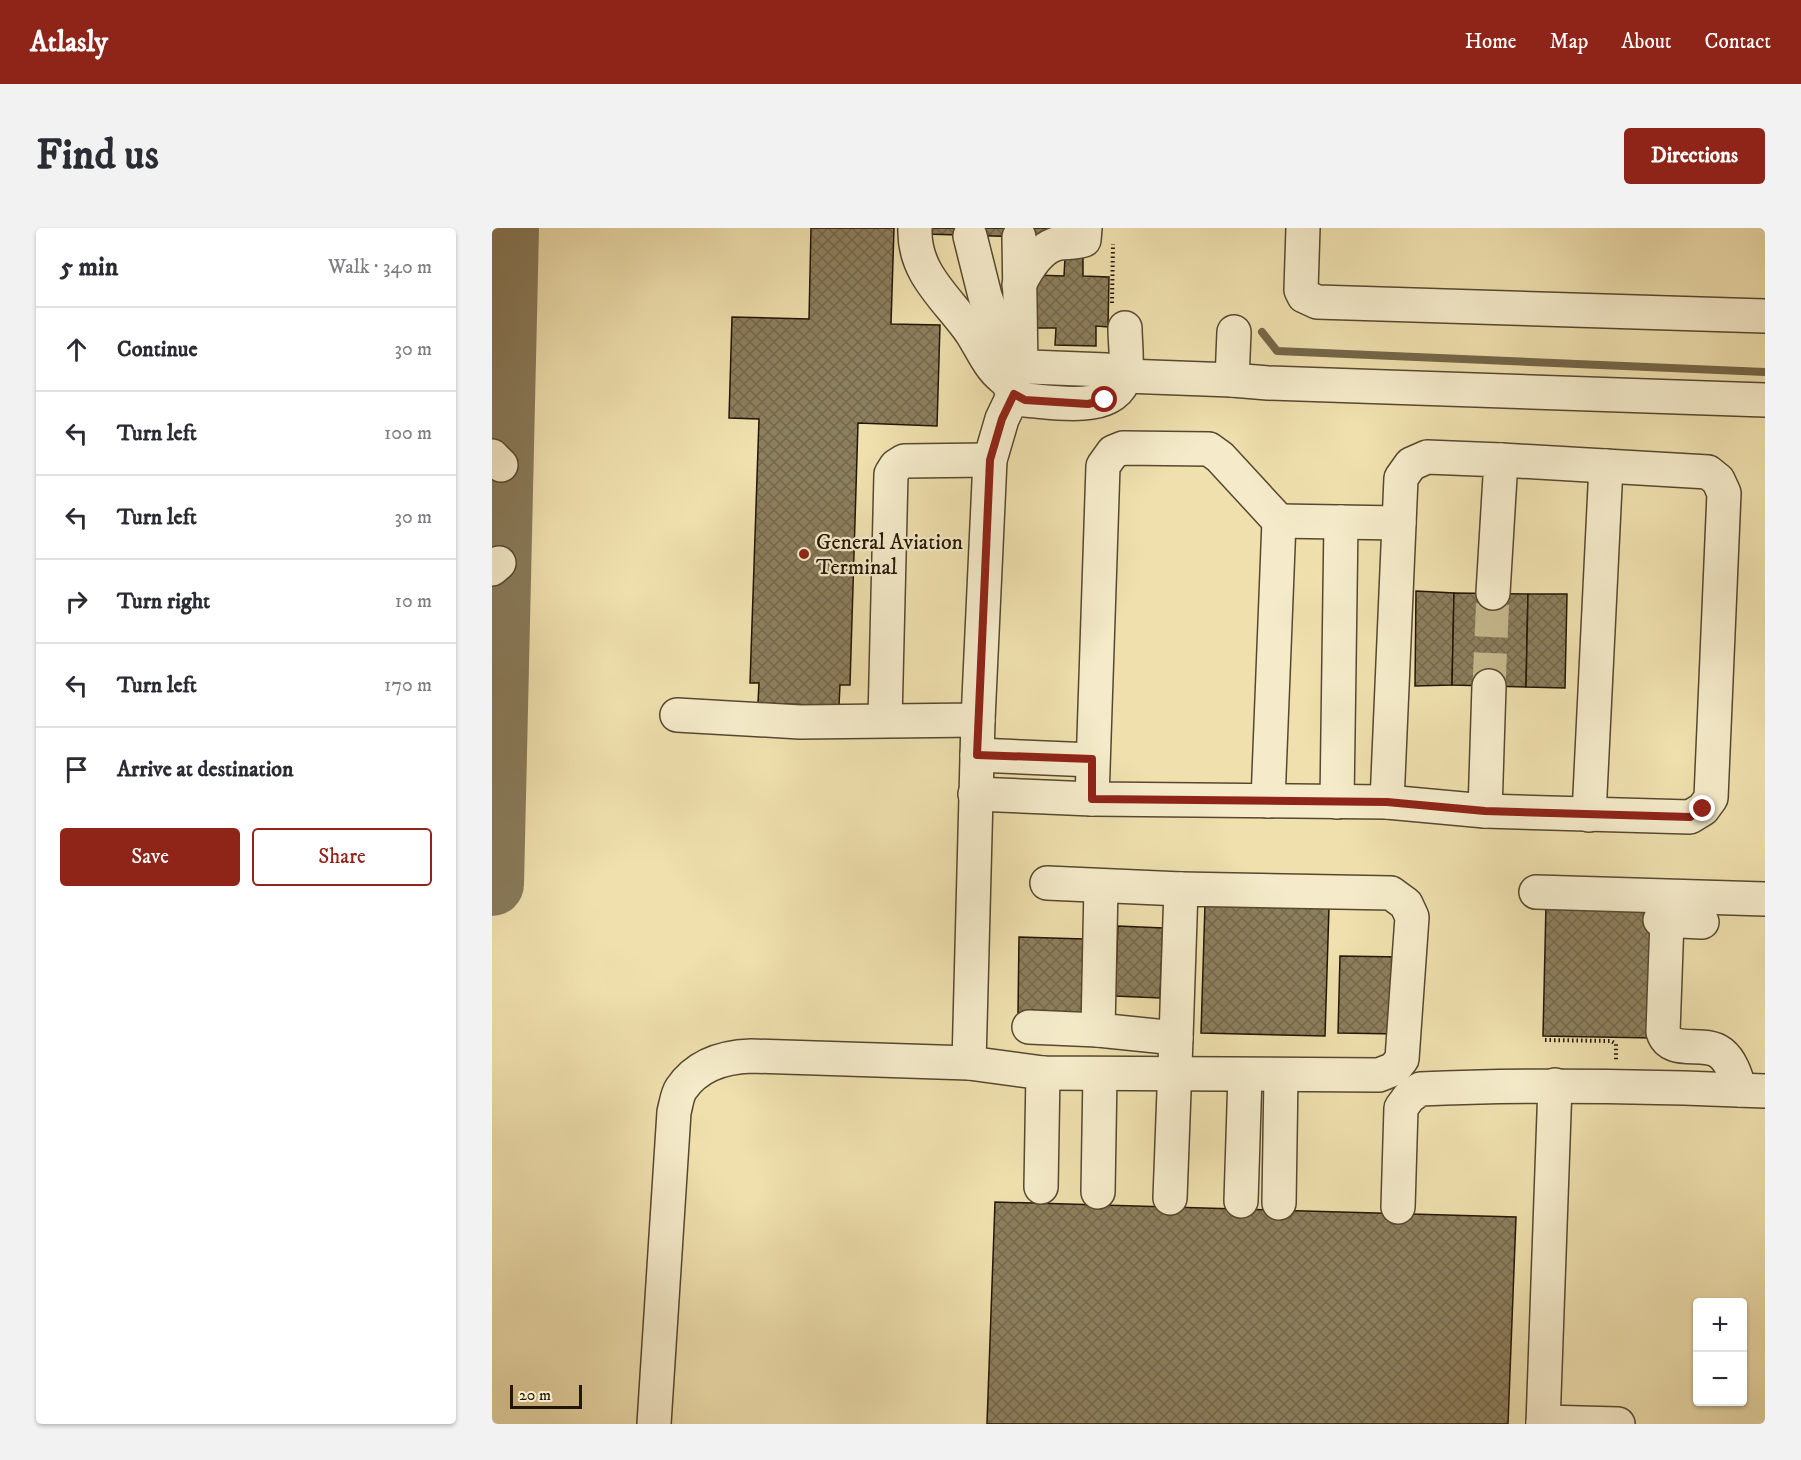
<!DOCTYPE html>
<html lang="en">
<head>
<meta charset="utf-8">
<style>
	:root { --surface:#fff; --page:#f2f2f3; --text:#2b2b33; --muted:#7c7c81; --line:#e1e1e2; --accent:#8f2418 }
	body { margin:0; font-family:"IM FELL DW Pica",serif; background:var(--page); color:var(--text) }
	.controls { position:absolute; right:18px; bottom:18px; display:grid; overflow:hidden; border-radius:6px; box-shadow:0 2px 4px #0004 }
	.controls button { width:54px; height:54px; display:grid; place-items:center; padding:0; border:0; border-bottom:2px solid var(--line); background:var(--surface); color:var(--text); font:30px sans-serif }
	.scale { position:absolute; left:18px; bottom:15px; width:72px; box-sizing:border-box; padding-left:6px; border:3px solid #231605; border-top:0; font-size:16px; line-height:21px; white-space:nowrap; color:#231605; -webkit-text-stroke:4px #f5ebca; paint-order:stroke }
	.stop { position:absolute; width:18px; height:18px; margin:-14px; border:4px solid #8f2418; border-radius:50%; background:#fff }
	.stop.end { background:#8f2418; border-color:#fff; box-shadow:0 2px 6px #0008 }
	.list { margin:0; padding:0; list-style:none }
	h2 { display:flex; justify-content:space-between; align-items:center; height:78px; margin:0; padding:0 24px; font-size:26px }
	h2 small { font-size:20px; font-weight:400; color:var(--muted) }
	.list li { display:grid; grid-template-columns:39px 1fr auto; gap:18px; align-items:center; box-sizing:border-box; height:84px; padding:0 24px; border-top:2px solid var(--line) }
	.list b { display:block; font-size:22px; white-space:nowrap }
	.list em { font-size:20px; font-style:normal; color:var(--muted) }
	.actions { display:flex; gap:12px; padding:18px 24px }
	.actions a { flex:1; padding:14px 0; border:2px solid var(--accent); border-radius:6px; text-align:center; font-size:21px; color:var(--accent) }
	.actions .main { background:var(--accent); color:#fff }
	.icon { flex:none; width:33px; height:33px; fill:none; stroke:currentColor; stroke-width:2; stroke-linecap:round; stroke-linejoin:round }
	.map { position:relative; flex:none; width:1273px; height:1196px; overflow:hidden; border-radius:6px }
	header { display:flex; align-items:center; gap:36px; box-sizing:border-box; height:84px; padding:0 30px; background:var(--accent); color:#fff }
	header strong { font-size:28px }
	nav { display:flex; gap:33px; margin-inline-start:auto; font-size:21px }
	.intro { display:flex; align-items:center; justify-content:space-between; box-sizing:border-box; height:144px; padding:0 36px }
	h1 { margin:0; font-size:42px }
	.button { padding:15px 27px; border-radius:6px; background:var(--accent); color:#fff; font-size:21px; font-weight:700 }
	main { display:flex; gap:36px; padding:0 36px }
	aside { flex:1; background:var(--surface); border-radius:6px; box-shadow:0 2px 4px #0004 }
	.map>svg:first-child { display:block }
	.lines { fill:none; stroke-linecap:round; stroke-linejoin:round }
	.stream { stroke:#746648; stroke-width:8 }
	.taxiway { stroke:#897b5a; stroke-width:64 }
	.building { fill:url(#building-cross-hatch); stroke:#231605; stroke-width:1.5 }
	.minor-tunnel { stroke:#c6b88c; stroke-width:33; stroke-dasharray:33 16; stroke-linecap:butt }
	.minor-casing { stroke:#56482f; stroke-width:36 }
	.path { stroke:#231605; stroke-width:4; stroke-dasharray:1.5 3; stroke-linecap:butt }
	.minor { stroke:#f5ebca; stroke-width:33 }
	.route { stroke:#8f2418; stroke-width:8 }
	.poi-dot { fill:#8f2418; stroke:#f5ebca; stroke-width:2 }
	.labels { text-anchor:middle; stroke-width:4.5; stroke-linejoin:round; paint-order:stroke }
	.poi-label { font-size:22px; fill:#231605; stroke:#f5ebca; text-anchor:start }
</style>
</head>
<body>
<header>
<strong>Atlasly</strong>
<nav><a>Home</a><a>Map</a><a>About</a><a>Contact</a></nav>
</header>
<div class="intro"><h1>Find us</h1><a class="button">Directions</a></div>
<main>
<aside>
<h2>5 min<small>Walk · 340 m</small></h2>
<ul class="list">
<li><svg class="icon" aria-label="ahead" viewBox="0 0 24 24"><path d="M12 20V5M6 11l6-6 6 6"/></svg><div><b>Continue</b></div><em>30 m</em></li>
<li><svg class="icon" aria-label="left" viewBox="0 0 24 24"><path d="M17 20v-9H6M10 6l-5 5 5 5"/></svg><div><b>Turn left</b></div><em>100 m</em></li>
<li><svg class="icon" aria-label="left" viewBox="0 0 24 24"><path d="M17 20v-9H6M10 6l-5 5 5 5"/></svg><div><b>Turn left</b></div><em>30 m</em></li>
<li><svg class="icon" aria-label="right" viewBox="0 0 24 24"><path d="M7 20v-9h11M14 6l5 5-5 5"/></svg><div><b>Turn right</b></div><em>10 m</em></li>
<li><svg class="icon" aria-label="left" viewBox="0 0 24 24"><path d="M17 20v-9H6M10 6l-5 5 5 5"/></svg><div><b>Turn left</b></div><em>170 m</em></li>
<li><svg class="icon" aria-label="arrive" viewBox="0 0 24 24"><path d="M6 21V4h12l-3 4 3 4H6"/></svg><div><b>Arrive at destination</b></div></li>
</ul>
<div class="actions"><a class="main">Save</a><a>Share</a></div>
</aside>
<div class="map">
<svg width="1273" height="1196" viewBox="0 0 1273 1196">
	<defs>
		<pattern id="building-cross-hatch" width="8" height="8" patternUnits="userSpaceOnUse" patternTransform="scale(1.5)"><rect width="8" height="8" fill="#8d7f5d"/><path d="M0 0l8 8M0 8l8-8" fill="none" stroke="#73674b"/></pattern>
	</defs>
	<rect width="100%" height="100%" fill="#efe0ae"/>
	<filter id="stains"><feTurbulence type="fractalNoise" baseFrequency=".00333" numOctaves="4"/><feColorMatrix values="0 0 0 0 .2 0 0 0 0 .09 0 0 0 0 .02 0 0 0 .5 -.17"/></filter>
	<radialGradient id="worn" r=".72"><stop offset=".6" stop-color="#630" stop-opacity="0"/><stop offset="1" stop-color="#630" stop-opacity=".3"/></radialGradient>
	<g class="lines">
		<path class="stream" d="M 770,104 L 785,123 L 1273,144"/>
		<path class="taxiway" d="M 0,656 L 15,0"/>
	</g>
	<g class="building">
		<path d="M 319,0 L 402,0 L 399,96 L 448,97 L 445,198 L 366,195 L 358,457 L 348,457 L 347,478 L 266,475 L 267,455 L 258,455 L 267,191 L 237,190 L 240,89 L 317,91 Z"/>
		<path d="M 435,0 L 564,0 L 564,10 L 434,6 Z"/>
		<path d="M 573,29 L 591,30 L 591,48 L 617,49 L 616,99 L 604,98 L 604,118 L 563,117 L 564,100 L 542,100 L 543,47 L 572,48 Z"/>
		<path d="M 924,363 L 962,365 L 960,457 L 923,458 Z"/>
		<path d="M 962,365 L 1036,366 L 1034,459 L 960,457 Z"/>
		<path d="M 1036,366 L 1075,366 L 1073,460 L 1034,459 Z"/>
		<path d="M 713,676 L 837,679 L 833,808 L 709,805 Z"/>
		<path d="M 1054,676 L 1164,678 L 1161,810 L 1051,808 Z"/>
		<path d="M 626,698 L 671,700 L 668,770 L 623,768 Z"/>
		<path d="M 527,709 L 592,711 L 591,786 L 526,785 Z"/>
		<path d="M 848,728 L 910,729 L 908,806 L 846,805 Z"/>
		<path d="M 503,974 L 1024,989 L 1016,1196 L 495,1196 Z"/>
	</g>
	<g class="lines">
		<path class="minor-tunnel" d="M 997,458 L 1001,365"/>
		<g class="minor-casing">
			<g id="minor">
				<path d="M 423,0 C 421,45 455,70 479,104 C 489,119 496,138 511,150"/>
				<path d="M 811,0 L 809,62 L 812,68 L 825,74 L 1273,88"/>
				<path d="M 478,8 L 493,68 L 520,146 L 517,157 C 520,165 525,169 533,172 C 562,174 625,187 633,147 C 636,133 633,115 633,100"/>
				<path d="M 527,9 L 529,141"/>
				<path d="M 527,57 C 535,41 549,18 568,15 C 576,14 584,15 592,12 L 593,0"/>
				<path d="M 520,146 L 529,141 L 538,139 L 614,142 L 633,148 L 740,152 L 776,155 L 1273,172"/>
				<path d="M 740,152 L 742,104"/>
				<path d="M 0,228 L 9,237"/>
				<path d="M 787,293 L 907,295"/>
				<path d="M 0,341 L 7,335"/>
				<path d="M 185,487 L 308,494 L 486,492 L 498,232 L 510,191 L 522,166"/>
				<path d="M 393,492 L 399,246 L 404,238 L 412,233 L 498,232"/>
				<path d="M 485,527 L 600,532"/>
				<path d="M 483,566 L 600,571 L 895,574 L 993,583 L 1198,589 L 1211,581 L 1219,570 L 1232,265 L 1226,252 L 1216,244 L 1009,232"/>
				<path d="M 600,571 L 611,238 L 621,224 L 631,220 L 717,221 L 728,229 L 787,293 L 776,573"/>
				<path d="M 845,574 L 849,294"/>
				<path d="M 895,574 L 909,250 L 919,236 L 935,229 L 1009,232 L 1001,365"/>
				<path d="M 993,583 L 997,458"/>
				<path d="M 1097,587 L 1114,238"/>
				<path d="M 555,655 L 689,661"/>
				<path d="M 609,658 L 606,802 L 684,810 L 678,970"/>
				<path d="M 1044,664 L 1273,671"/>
				<path d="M 1168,692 L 1210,694"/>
				<path d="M 1175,692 L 1171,804 C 1179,829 1212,811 1229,825 C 1240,834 1244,849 1248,862"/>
				<path d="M 537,799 L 606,802"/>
				<path d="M 477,835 L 486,492"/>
				<path d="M 549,959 L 551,845"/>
				<path d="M 606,964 L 608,846"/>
				<path d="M 749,973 L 753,847"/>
				<path d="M 787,975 L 789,847"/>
				<path d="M 906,979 L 909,880 L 917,869 L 928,861 C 1044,856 1158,858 1273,863"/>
				<path d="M 1051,1194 L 1126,1196"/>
				<path d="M 162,1196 L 182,884 C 184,877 185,867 189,861 C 205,837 231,829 259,828 L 477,835 L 551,845 L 887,847 L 902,841 L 910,831 L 920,689 L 914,676 L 899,665 L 689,661 L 684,810"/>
				<path d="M 1051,1196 L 1063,857"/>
			</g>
		</g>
		<g class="path">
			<path d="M 620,75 L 621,16"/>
			<path d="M 1053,812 L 1119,813 L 1124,816 L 1124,833"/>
		</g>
		<use href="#minor" class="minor"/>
	</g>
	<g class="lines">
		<path class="route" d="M 613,172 L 596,176 L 533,172 L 522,166 L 510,191 L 498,232 L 485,527 L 600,531 L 600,571 L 895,574 L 993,583 L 1198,589 L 1211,581"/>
	</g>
	<circle class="poi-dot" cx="312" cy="326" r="6"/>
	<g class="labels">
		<g class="poi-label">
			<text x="324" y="321">General Aviation<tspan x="324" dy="25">Terminal</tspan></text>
		</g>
	</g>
	<rect width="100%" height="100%" filter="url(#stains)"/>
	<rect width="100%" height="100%" fill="url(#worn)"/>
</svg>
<div class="controls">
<button>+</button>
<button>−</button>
</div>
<div class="scale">20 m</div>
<div class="stop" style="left:613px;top:172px"></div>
<div class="stop end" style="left:1211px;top:581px"></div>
</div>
</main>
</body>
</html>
